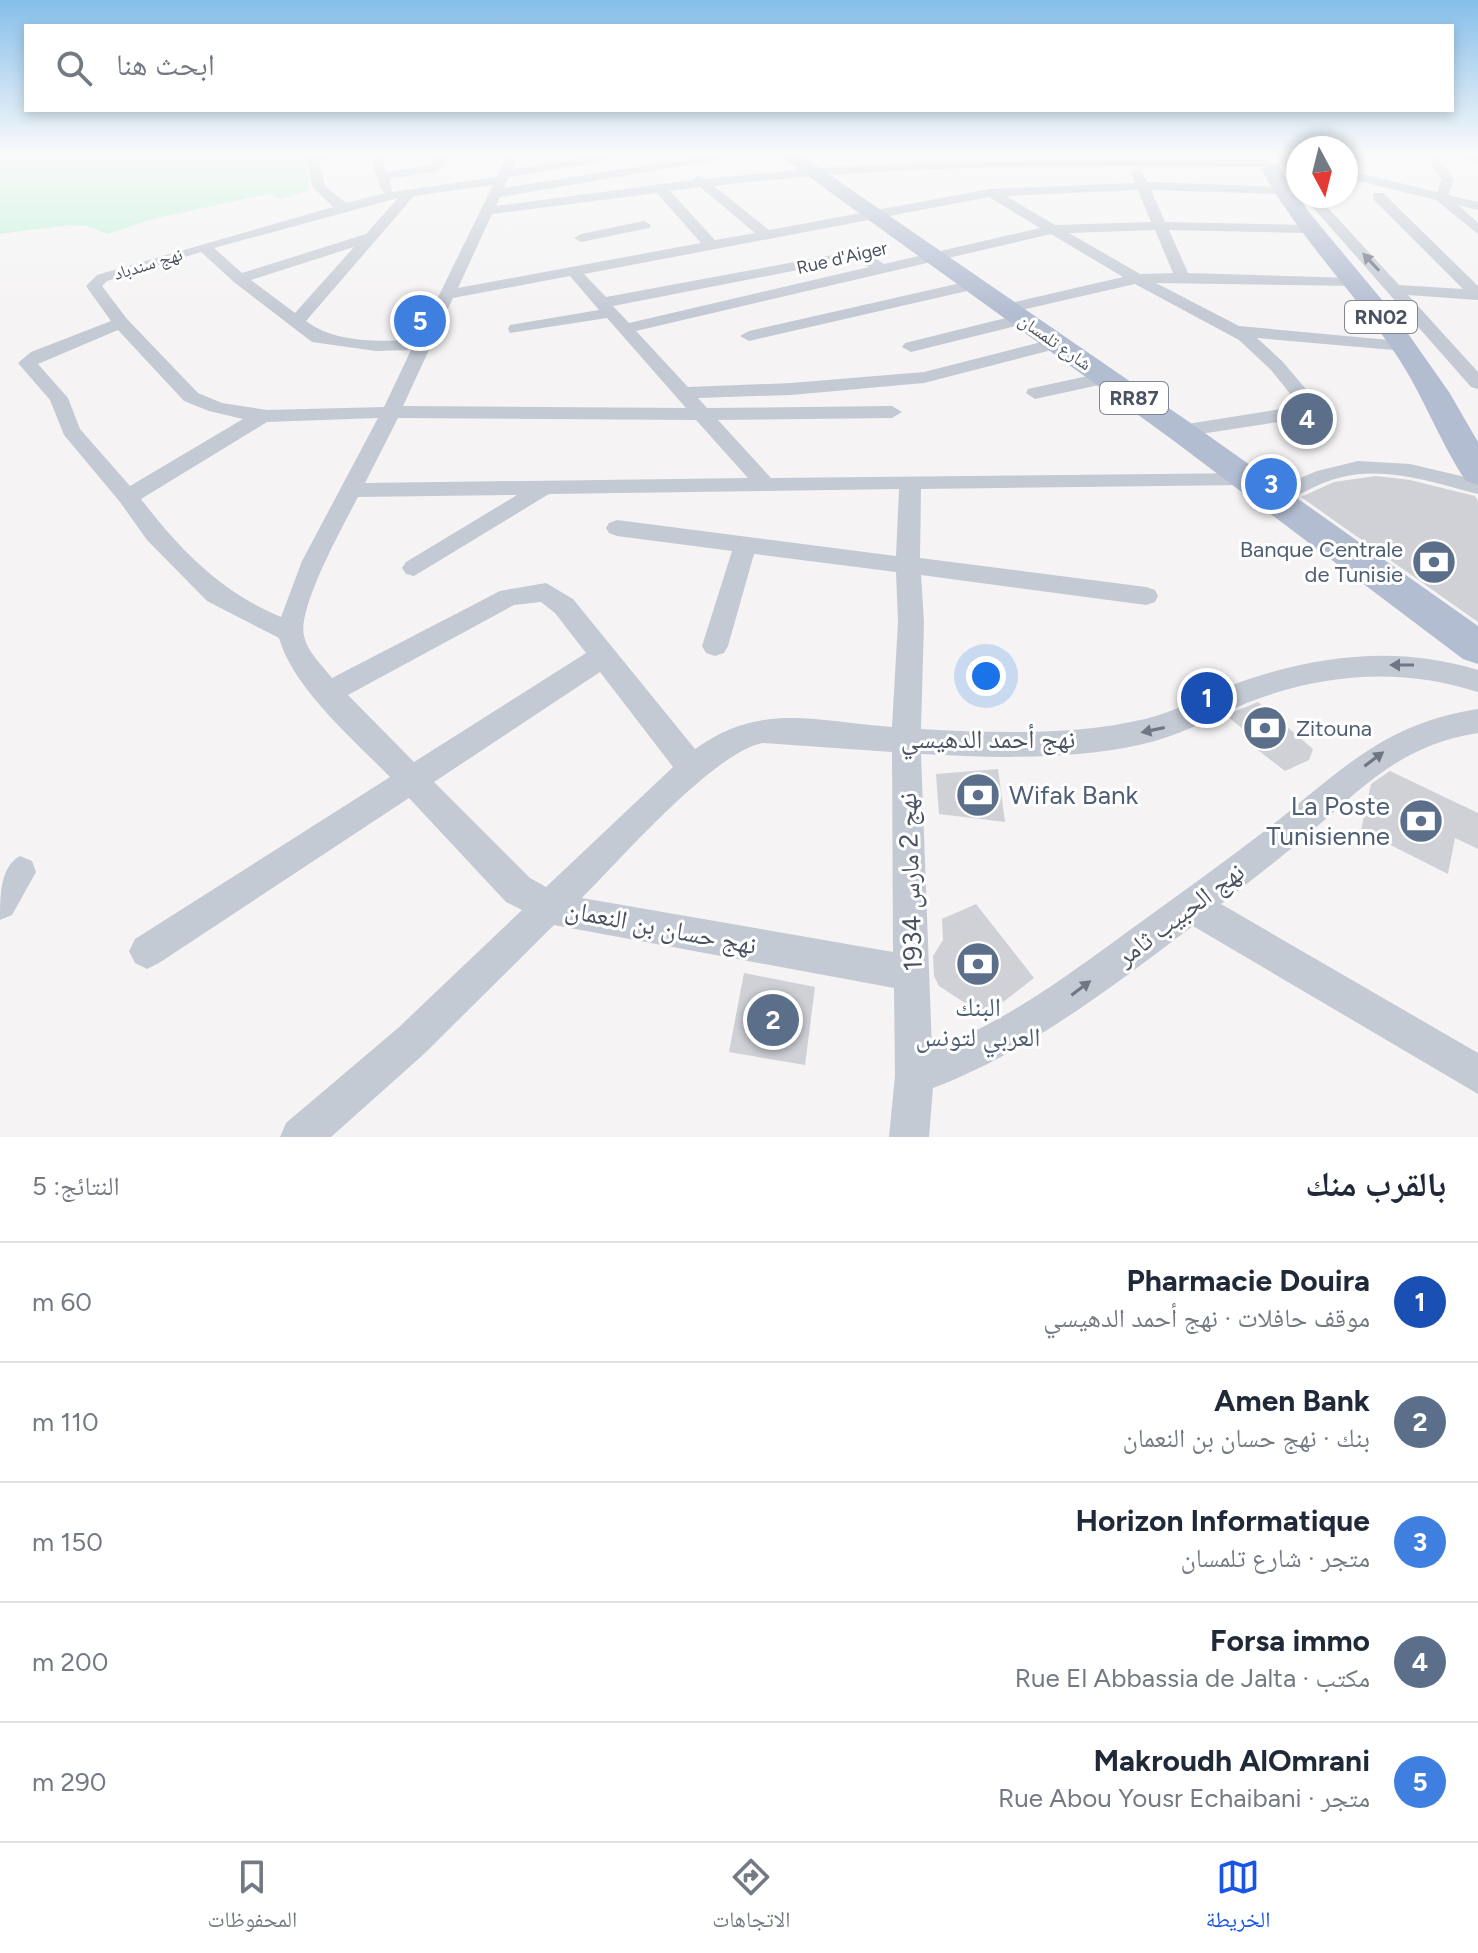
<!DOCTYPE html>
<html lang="ar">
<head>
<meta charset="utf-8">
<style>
	:root { --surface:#fff; --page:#f6f6f7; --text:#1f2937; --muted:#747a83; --line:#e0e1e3; --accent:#1954e8 }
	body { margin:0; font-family:Figtree,"Noto Naskh Arabic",sans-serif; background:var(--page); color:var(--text); direction:rtl }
	.compass { position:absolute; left:1286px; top:136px; width:72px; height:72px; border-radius:50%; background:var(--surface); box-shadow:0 4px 12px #0003; rotate:173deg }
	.you { position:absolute; left:986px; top:676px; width:28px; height:28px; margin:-20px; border:6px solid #fff; border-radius:50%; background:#1a73e8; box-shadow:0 0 0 12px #1a73e833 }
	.badge { display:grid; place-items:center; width:52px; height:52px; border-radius:50%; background:var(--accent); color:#fff; font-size:26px; font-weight:700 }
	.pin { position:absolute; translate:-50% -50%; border:4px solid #fff; box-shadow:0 2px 8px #0006 }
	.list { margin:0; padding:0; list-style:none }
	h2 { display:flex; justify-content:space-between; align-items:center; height:104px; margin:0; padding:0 32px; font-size:34px }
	h2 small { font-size:26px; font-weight:400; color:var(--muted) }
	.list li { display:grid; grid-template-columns:52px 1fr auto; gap:24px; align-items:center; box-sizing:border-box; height:120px; padding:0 32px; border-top:2px solid var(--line) }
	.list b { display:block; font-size:30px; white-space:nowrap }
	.list p { margin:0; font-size:26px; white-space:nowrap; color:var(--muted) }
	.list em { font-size:26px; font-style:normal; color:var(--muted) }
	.icon { flex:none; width:44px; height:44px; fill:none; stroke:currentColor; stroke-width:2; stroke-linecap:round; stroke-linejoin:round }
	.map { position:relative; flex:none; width:1478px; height:1137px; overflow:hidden; direction:ltr }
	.search { position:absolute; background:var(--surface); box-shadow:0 4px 12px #0003; left:24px; right:24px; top:24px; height:88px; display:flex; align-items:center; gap:20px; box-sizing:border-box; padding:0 28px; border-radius:0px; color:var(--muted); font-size:30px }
	.sheet { height:704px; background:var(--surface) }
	nav { display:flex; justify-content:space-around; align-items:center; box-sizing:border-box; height:112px; border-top:2px solid var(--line); background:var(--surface); font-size:22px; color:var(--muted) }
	nav a { display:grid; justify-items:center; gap:4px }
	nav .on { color:var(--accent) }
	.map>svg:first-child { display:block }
	.green { fill:#c3f1dc }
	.building { fill:#cfd1d7 }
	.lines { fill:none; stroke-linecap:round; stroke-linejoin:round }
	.minor { fill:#c4cad4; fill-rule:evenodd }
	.primary { fill:#b3bdd1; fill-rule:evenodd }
	.oneway { fill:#6f7684 }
	.labels { text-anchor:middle; stroke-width:6; stroke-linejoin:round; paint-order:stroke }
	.far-street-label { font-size:18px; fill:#4a5261; stroke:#fff }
	.shield { fill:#fff; stroke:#808690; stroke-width:2 }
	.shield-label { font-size:20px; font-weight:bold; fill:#4a5261 }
	.service-label { font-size:22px; fill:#4e5e75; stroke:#fff; text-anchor:end }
	.near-street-label { font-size:26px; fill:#4a5261; stroke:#fff }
	.near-service-label { font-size:26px; fill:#4e5e75; stroke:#fff; text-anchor:start }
</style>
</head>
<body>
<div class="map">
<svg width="1478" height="1137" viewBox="0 0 1478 1137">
	<rect width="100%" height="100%" fill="#f5f3f3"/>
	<path class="green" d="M 307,153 L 309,190 L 281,199 L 269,194 L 152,219 L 108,234 L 86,226 L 70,225 L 0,234 L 0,154 Z"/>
	<g class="building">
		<path d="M 1376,476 L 1410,480 L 1475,496 L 1478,501 L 1478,622 L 1301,497 L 1334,482 Z"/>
		<path d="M 1258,702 L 1313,749 L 1309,760 L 1285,771 L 1254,747 L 1261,744 L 1226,715 Z"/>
		<path d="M 998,769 L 1005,822 L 939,814 L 936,774 Z"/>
		<path d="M 1390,771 L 1478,813 L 1478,849 L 1455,838 L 1448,874 L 1361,830 L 1371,784 Z"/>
		<path d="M 976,904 L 1034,978 L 985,1016 L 939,986 L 934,976 L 933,956 L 943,940 L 942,919 Z"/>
		<path d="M 744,973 L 815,987 L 805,1065 L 729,1052 Z"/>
	</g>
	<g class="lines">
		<g class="minor">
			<path d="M 306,153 L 357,153 L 319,162 L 325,186 L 346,203 L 386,193 L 381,189 L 369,153 L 381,153 L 387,172 L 430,165 L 440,153 L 453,153 L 438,171 L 390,179 L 392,192 L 497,177 L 508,153 L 520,153 L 513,169 L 616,153 L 649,153 L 509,177 L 504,188 L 726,153 L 758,153 L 500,197 L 496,206 L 693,180 L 698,175 L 706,179 L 816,168 L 928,163 L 1096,159 L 1268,160 L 1268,166 L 1264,167 C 1081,165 896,164 714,186 L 769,230 L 990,189 L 1135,183 L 1131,173 L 1137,169 L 1141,170 L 1147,182 L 1287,187 L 1288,190 L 1282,194 L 1151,190 L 1165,222 L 1310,225 L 1317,229 L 1310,233 L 1169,230 L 1188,273 L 1354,278 L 1360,280 L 1360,286 L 1156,283 L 1239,326 L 1411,342 L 1414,346 L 1405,351 L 1257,338 L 1283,362 L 1320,406 L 1311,417 L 1181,437 L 1174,435 L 1171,431 L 1174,427 L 1181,425 L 1300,406 L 1271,370 L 1239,340 L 1135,284 L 1008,313 L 1002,311 L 1002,305 L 1123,277 L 1051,234 L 636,331 L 688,387 L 791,383 L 924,372 L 1057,338 L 1066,343 L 1063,347 L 924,383 L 791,395 L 698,398 L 707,408 L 892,406 L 902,412 L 892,418 L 718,420 L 771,478 L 1252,473 L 1255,478 L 1252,483 L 1244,485 L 921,489 L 920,558 L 1146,587 L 1155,590 L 1158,596 L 1155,602 L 1146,605 L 921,575 L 924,622 L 921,729 C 994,733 1073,736 1145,719 C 1174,712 1201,697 1229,686 C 1311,656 1394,644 1478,670 L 1478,692 C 1401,667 1322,673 1247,703 C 1211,718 1177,737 1139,745 C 1068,760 993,758 921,754 L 932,1050 C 1006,1022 1071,973 1134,927 C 1178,895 1223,863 1266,830 C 1339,773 1381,724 1478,709 L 1478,733 C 1403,745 1367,783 1312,831 C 1283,856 1252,880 1221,904 L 1478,1053 L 1478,1094 L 1193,926 C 1110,988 1030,1051 933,1088 L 929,1137 L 889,1137 L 895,1076 L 894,988 L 554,925 L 424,1054 L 331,1137 L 280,1137 L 286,1123 L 398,1028 L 522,910 L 506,902 L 409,798 L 159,963 L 147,969 L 135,963 L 129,951 L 135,939 L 390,777 C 354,740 293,688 279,638 L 207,601 L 147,540 L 120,502 L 64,435 L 50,400 L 18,363 L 31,352 L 111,321 L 86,286 L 97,275 L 333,207 L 312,186 ZM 493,185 L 417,340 C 379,341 337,344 306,321 L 414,196 ZM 700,187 L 755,233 L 715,240 L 670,191 ZM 1138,190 L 1151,222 L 1055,225 L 1006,196 ZM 657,193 L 701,243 L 458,288 L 492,214 ZM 989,197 L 1040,228 L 884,264 L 870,255 L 854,251 L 606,297 L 584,274 ZM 398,198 L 366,234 L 242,273 L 214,248 ZM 1155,230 L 1173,273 L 1140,274 L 1069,233 ZM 354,247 L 295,313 L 251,280 ZM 201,252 L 234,282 L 312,342 L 376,351 L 411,350 L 384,407 L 267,410 L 222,403 L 198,393 L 127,319 L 102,286 L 107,281 ZM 854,259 L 869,267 L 629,323 L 613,306 ZM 570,276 L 599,310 L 510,325 L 508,329 L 510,333 L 607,318 L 686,408 L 403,406 L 453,298 ZM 118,330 L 184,401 L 209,411 L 243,419 L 130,486 L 80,429 L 68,398 L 38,364 ZM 378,418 L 302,561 L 281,617 C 221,592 180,550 141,499 L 267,422 ZM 398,418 L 696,420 L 748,478 L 365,483 ZM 899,489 L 896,556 L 617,520 L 609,523 L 606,528 L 609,533 L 617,536 L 732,551 L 702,646 L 706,653 L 715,656 L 724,653 L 728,646 L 754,554 L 896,572 L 898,622 L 892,727 C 817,722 762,701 695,749 L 573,599 L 546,583 L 500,591 L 332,678 C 322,665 308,653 304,636 C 297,608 344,524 358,497 L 517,495 L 406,562 L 402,568 L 406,574 L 414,576 L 549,494 ZM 541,602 L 555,613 L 586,653 L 414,762 L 348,695 L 514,605 ZM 600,672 L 673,767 L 546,887 L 530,878 L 434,782 ZM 763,743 L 892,752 L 893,952 L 582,898 C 620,860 715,751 763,743 Z"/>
			<path d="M 1424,153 L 1436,153 L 1454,180 L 1448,195 L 1478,202 L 1478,210 L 1458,205 L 1478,223 L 1478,234 L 1436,200 L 1346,178 L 1346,170 L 1437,192 L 1442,180 Z"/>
			<path d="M 1451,153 L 1478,155 L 1478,163 L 1453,155 Z"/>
			<path d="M 1373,193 L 1383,193 L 1478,286 L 1478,300 L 1408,295 L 1478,372 L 1478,389 L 1471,387 L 1303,196 L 1317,196 L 1399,285 L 1463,289 L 1373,199 Z"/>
			<path d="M 644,221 L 651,225 L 649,228 L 581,242 L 574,238 L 581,234 Z"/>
			<path d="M 974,280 L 980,282 L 980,288 L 749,341 L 740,336 L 749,331 Z"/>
			<path d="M 1022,314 L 1030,319 L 1028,323 L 911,352 L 902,347 L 905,343 Z"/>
			<path d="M 1106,372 L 1115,378 L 1113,382 L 1035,399 L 1026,393 L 1028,389 Z"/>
			<path d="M 1358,461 L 1410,464 L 1478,480 L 1478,494 C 1435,483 1387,466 1342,477 C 1317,482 1296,499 1272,505 L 1264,503 L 1261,498 L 1264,493 L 1317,471 Z"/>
			<path d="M 20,856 L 32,861 L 36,872 L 12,915 L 0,920 C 0,895 0,867 20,856 Z"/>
		</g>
		<g class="primary">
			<path d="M 776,153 L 798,153 L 1192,424 L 1478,626 L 1478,664 L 1463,659 L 1170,438 Z"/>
			<path d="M 1271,163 L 1278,165 L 1308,211 L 1397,318 L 1449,392 L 1478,442 L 1478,485 L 1466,481 C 1439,441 1423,394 1395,353 C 1352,290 1298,236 1261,169 Z"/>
		</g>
	</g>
	<defs><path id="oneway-solid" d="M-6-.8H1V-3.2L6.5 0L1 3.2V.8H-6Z" transform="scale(2)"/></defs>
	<g class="oneway">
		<use href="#oneway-solid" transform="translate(1371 262) rotate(-133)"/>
		<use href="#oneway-solid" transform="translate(1402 665) rotate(-180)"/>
		<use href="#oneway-solid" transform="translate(1153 730) rotate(168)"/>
		<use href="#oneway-solid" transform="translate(1374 759) rotate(-37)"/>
		<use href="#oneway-solid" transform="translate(1081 988) rotate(-37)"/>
	</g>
	<linearGradient id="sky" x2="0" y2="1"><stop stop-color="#85beea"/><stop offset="0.49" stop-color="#fafafa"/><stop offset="1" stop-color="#fafafa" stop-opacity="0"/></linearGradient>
	<rect width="1478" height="313" fill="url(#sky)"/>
	<defs>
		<g id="bank-disc" transform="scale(2.3)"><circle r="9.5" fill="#5c6f8a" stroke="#fff"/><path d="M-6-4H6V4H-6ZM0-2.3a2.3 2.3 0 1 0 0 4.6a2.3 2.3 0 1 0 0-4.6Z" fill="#fff"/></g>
	</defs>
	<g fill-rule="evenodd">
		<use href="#bank-disc" x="1434" y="562"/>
		<use href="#bank-disc" x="1265" y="728"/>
		<use href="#bank-disc" x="978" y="795"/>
		<use href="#bank-disc" x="1421" y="821"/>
		<use href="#bank-disc" x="978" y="964"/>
	</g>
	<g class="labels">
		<g class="far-street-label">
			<text transform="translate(842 258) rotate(-13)" y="6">Rue d'Aiger</text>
			<text transform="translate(148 264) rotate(-17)" y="6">نهج سندباد</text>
			<text transform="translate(1055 342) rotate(35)" y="6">شارع تلمسان</text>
		</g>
		<g class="shield">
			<rect x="1345" y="301" width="72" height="32" rx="6"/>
			<rect x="1100" y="382" width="68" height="32" rx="6"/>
		</g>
		<g class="shield-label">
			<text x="1381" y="324">RN02</text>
			<text x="1134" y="405">RR87</text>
		</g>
		<g class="service-label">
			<text x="1403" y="557">Banque Centrale<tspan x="1403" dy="25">de Tunisie</tspan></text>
			<text x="1296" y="736" text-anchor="start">Zitouna</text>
		</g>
		<g class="near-street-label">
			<text x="988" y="748">نهج أحمد الدهيسي</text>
			<text transform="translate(910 882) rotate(-92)" y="9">نهج 2 مارس 1934</text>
			<text transform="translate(1180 914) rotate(-37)" y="9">نهج الحبيب ثامر</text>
			<text transform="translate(661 927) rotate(11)" y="9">نهج حسان بن النعمان</text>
		</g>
		<g class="near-service-label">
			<text x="1009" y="804">Wifak Bank</text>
			<text x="1390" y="815" text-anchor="end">La Poste<tspan x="1390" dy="30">Tunisienne</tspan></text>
			<text x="978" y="1016" text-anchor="middle">البنك<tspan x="978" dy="30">العربي لتونس</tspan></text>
		</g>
	</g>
</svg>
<svg class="compass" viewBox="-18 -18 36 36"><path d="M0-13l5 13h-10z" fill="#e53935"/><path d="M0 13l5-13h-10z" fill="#747a83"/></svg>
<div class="you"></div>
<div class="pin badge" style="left:1207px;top:698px;background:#1a4fb4">1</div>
<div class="pin badge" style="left:773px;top:1020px;background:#5c6f8a">2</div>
<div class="pin badge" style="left:1271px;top:484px;background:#3f7fe0">3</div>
<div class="pin badge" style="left:1307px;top:419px;background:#5c6f8a">4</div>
<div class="pin badge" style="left:420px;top:321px;background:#3f7fe0">5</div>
<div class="search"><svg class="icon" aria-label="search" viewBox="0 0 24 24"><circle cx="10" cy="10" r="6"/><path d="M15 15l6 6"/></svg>ابحث هنا</div>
</div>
<section class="sheet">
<h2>بالقرب منك<small>النتائج: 5</small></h2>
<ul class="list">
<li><span class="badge" style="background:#1a4fb4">1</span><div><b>Pharmacie Douira</b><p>موقف حافلات · نهج أحمد الدهيسي</p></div><em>60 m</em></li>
<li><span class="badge" style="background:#5c6f8a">2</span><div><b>Amen Bank</b><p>بنك · نهج حسان بن النعمان</p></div><em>110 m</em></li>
<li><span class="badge" style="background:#3f7fe0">3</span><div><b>Horizon Informatique</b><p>متجر · شارع تلمسان</p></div><em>150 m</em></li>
<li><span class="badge" style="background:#5c6f8a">4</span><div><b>Forsa immo</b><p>مكتب · Rue El Abbassia de Jalta</p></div><em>200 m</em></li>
<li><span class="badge" style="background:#3f7fe0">5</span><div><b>Makroudh AlOmrani</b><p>متجر · Rue Abou Yousr Echaibani</p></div><em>290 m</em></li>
</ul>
</section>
<nav>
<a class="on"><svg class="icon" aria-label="map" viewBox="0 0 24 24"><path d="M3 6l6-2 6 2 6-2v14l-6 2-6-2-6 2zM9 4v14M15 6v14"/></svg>الخريطة</a>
<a><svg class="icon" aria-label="directions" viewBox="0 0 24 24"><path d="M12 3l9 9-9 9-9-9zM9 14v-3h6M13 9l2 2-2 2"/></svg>الاتجاهات</a>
<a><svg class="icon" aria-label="saved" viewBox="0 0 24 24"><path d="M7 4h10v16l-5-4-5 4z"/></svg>المحفوظات</a>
</nav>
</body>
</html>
